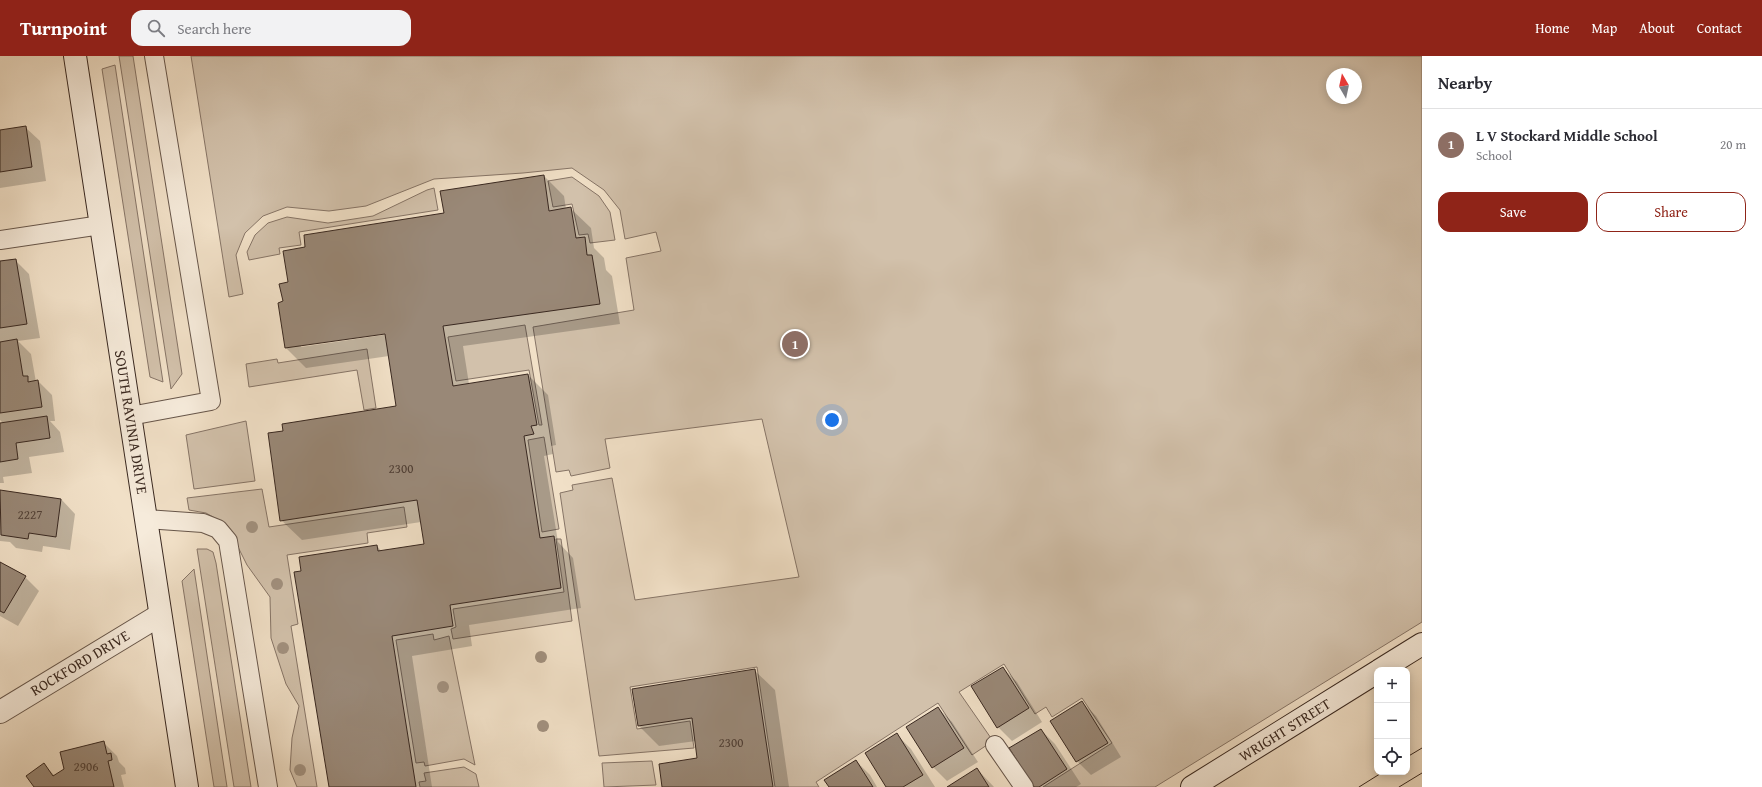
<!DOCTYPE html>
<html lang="en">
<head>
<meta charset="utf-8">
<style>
	:root { --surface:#fff; --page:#f2f2f3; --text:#2b2b33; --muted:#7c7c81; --line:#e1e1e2; --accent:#8f2418 }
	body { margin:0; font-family:"Gentium Book Plus",serif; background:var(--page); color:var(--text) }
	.controls { position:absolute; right:12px; bottom:12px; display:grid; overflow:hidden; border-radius:8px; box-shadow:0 2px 10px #0003 }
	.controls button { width:36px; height:36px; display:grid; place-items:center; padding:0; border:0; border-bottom:1px solid var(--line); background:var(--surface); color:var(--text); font:20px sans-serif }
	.compass { position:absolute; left:1326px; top:12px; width:36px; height:36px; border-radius:50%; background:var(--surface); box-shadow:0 2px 10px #0003; rotate:351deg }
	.you { position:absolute; left:832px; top:364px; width:14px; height:14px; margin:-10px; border:3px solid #fff; border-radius:50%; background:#1a73e8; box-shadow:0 0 0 6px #1a73e833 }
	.badge { display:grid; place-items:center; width:26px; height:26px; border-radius:50%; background:var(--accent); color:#fff; font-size:13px; font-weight:700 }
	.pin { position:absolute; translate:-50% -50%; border:2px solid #fff; box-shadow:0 1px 4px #0006 }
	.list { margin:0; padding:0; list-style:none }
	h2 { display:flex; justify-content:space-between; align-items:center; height:52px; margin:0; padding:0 16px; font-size:17px }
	h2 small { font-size:13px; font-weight:400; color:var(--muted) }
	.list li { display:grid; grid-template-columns:26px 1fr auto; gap:12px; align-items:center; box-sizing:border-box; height:72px; padding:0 16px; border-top:1px solid var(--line) }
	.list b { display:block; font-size:15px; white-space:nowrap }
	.list p { margin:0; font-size:13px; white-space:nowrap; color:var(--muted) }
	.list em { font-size:13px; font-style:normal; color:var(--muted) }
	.actions { display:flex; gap:8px; padding:12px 16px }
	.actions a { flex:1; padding:9px 0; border:1px solid var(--accent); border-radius:12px; text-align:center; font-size:14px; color:var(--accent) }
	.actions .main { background:var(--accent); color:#fff }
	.icon { flex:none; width:22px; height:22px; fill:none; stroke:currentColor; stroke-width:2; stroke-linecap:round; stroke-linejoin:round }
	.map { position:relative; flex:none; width:1422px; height:731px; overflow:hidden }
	header { display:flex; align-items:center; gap:24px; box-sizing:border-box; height:56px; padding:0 20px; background:var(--accent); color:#fff }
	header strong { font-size:19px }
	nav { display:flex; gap:22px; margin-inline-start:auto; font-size:14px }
	.search { width:280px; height:36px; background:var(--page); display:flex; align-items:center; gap:10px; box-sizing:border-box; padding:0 14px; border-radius:12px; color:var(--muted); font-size:15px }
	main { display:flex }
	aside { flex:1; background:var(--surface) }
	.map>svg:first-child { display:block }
	.green { fill:#d2c1ab; stroke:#867466; fill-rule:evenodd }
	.shadow { fill:#0003; fill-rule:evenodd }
	.building { fill:#987; stroke:#392820 }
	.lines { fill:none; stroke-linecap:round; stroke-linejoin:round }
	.lane-casing { stroke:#67564a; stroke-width:20 }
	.street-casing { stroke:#67564a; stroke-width:24 }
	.secondary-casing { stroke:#392820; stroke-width:24 }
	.lane { stroke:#f6ebdb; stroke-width:18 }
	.street { stroke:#f6ebdb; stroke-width:22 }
	.secondary { stroke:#f6ebdb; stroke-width:22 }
	.tram { stroke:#392820; stroke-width:1 }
	.tree { fill:#a1907e }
	.labels { text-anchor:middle; stroke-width:3; stroke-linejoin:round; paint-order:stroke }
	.number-label { font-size:13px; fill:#514036 }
	.street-label { font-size:15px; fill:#392820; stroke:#f6ebdb }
</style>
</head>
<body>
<header>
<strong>Turnpoint</strong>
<div class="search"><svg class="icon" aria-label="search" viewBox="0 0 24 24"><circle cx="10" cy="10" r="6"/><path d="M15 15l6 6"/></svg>Search here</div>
<nav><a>Home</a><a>Map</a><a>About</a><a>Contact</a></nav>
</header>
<main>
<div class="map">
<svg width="1422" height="731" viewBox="0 0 1422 731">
	<rect width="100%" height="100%" fill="#f1e0c7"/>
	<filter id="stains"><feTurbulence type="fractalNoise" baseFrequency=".005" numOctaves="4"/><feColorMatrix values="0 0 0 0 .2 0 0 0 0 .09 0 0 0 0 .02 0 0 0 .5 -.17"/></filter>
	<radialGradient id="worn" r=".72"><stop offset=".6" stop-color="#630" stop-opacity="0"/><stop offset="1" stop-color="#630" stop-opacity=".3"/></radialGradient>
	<g class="green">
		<path d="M 119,0 L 133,0 L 182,318 L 171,333 Z"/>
		<path d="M 191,0 L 1422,0 L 1422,566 L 1155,731 L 1043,731 L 1112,687 L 1082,642 L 1052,661 L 1046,651 L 1035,658 L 1004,608 L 959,636 L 993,685 L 972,699 L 938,647 L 816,726 L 819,731 L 775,731 L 757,611 L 630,631 L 637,673 L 690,665 L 694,692 L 599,700 L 560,437 L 573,434 L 572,429 L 612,422 L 635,544 L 799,521 L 762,363 L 605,383 L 610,412 L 571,420 L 569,414 L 556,416 L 533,271 L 634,254 L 626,202 L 661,195 L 656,176 L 625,183 L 620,154 L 604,134 L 572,112 L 523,117 L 434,123 L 366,150 L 329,155 L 287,151 L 263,160 L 245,177 L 236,199 L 243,238 L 229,241 ZM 1332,18 L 1356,18 L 1356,42 L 1332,42 Z"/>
		<path d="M 115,9 L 163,326 L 150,321 L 102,13 Z"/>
		<path d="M 572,121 L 599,140 L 610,156 L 615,184 L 590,187 L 588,178 L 579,179 L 572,148 L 553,151 L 548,125 Z"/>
		<path d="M 434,132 L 438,154 L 299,176 L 301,189 L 279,192 L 280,198 L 249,204 L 247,196 L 255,179 L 268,167 L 287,161 L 328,167 L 373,160 L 427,134 Z"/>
		<path d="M 525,269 L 542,369 L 539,369 L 529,314 L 456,325 L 448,281 Z"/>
		<path d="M 367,293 L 376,352 L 364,354 L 357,314 L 249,331 L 246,308 L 277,303 L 278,307 Z"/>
		<path d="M 246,365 L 255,425 L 194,433 L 186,379 Z"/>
		<path d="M 544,381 L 559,473 L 542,476 L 528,384 Z"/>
		<path d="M 262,433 L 269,471 L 404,451 L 407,471 L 367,477 L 368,487 L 287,499 L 298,568 L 291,570 L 317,731 L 297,731 L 290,714 L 292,682 L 299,650 L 286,628 L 271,582 L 270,541 L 247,509 L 227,469 L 206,457 L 189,454 L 187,442 Z"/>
		<path d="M 556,483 L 561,483 L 572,565 L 453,583 L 451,573 L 456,571 L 453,553 L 564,536 Z"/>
		<path d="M 197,493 L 207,493 L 213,496 L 216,507 L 251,731 L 234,731 Z"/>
		<path d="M 194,513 L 227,731 L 214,731 L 182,525 Z"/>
		<path d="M 433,578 L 434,584 L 449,580 L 475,709 L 464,703 L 425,710 L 424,706 L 416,707 L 396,584 Z"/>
		<path d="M 652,705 L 656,729 L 604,731 L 602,707 Z"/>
		<path d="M 464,711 L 476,718 L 479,731 L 420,731 L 419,726 L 426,725 L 424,717 Z"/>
	</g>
	<g class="shadow">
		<path d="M 25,71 L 40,85 L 46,125 L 0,132 L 0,75 Z"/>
		<path d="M 544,120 L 564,140 L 566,153 L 570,152 L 591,172 L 594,192 L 604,202 L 606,214 L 612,220 L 620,268 L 463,290 L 469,328 L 528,319 L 548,339 L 556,389 L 551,390 L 553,398 L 544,400 L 558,486 L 573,502 L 581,552 L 469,569 L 472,590 L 412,600 L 432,731 L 330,731 L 377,490 L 382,496 L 425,488 L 421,466 L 302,484 L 281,464 L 284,376 L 397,351 L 389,300 L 306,312 L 286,292 L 284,246 L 289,227 L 445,158 ZM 390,276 L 390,278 L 301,291 L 301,289 Z"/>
		<path d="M 15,204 L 29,218 L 40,282 L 18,285 L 31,298 L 36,326 L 38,325 L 52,339 L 55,365 L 50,365 L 60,376 L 64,396 L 29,401 L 32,417 L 3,421 L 4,427 L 0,427 L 0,368 L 4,368 L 0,364 L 0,206 Z"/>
		<path d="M 0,435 L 61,443 L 75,458 L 70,494 L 43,490 L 42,496 L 16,492 L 10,486 L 0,485 Z"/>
		<path d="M 0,507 L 25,521 L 39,535 L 18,570 L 0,560 Z"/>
		<path d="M 1003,612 L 1017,626 L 1042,666 L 1012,685 L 998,671 Z"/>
		<path d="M 754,614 L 775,634 L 789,731 L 663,731 L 699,703 L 696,685 L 659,690 L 639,670 Z"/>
		<path d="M 1082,646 L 1096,660 L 1121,701 L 1091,719 L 1077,705 Z"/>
		<path d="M 938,652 L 952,666 L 978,706 L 947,725 L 933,711 Z"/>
		<path d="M 1041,674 L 1055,688 L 1081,728 L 1076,731 L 1035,731 Z"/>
		<path d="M 897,679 L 911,693 L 935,731 L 887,731 Z"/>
		<path d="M 103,686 L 117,700 L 119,706 L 125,712 L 126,718 L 121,719 L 124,731 L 35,731 L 44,709 L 55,720 Z"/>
		<path d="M 856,705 L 870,719 L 877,731 L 830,731 Z"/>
		<path d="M 977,713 L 994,731 L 949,731 Z"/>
	</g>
	<g class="building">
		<path d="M 26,70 L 32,111 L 0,116 L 0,74 Z"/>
		<path d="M 544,119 L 549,155 L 571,151 L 576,182 L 585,181 L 587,199 L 592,199 L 600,248 L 443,270 L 453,330 L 528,318 L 537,369 L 531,370 L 534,378 L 524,380 L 540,482 L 554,480 L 561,532 L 450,549 L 453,570 L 392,580 L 416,731 L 329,731 L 294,516 L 301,515 L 299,501 L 377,489 L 378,495 L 424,488 L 417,444 L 280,465 L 268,377 L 283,375 L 282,368 L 396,350 L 385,278 L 285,292 L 278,247 L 283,245 L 279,228 L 288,226 L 283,195 L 305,191 L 304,179 L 444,157 L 440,135 Z"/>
		<path d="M 16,203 L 27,268 L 0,272 L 0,205 Z"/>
		<path d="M 17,283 L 23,320 L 28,320 L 28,326 L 38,324 L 42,351 L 0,357 L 0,286 Z"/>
		<path d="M 47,360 L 50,382 L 16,387 L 18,403 L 0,406 L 0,367 Z"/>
		<path d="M 0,434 L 61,443 L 56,481 L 29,477 L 28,483 L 1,479 Z"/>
		<path d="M 0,506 L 26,520 L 4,557 L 0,555 Z"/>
		<path d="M 1003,611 L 1029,652 L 997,672 L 971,630 Z"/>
		<path d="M 755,613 L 773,731 L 662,731 L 659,708 L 697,702 L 692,662 L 638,670 L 632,633 Z"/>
		<path d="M 1082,645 L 1108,687 L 1076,706 L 1050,665 Z"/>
		<path d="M 938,651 L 964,692 L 932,712 L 906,671 Z"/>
		<path d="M 1041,673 L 1067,713 L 1039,731 L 1034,731 L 1009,692 Z"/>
		<path d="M 897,677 L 923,719 L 903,731 L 886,731 L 865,697 Z"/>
		<path d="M 104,685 L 107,698 L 111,697 L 112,704 L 108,705 L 114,731 L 34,731 L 26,720 L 44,707 L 53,720 L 64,713 L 60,696 Z"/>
		<path d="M 856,704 L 873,731 L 829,731 L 824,724 Z"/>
		<path d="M 977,712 L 989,731 L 947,731 Z"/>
	</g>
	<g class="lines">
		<g class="lane-casing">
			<g id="lane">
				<path d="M 0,184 L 101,169"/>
				<path d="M 130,360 L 211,345 L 154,0"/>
				<path d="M 146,463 L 203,467 L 218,473 L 228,485 L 268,731"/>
				<path d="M 995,689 L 1024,731"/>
			</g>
		</g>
		<g class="street-casing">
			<path id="street" d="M 0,656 L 160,559"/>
		</g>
		<g class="secondary-casing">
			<g id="secondary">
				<path d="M 75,0 L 187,731"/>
				<path d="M 1380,614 L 1422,588"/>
				<path d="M 1192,731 L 1377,616"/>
			</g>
		</g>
		<use href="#lane" class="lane"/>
		<use href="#street" class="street"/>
		<use href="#secondary" class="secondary"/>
		<g class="tram">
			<path d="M 1407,701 L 1422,692"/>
			<path d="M 1359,731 L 1383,716"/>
			<path d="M 1399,731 L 1422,717"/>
		</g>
	</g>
	<g class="tree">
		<circle cx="252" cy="471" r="6"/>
		<circle cx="277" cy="528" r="6"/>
		<circle cx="283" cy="592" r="6"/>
		<circle cx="541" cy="601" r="6"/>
		<circle cx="443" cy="631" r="6"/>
		<circle cx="543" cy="670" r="6"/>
		<circle cx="300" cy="714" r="6"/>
	</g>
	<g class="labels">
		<g class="number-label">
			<text x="401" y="417">2300</text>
			<text x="30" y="463">2227</text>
			<text x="731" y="691">2300</text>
			<text x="86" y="715">2906</text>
		</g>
		<g class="street-label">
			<text transform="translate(131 366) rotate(81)" y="5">SOUTH RAVINIA DRIVE</text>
			<text transform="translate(80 607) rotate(-31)" y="5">ROCKFORD DRIVE</text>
			<text transform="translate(1285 674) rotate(-32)" y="5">WRIGHT STREET</text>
		</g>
	</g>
	<rect width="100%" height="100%" filter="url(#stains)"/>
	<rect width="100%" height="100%" fill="url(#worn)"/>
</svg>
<div class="controls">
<button>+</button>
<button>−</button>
<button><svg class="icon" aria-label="locate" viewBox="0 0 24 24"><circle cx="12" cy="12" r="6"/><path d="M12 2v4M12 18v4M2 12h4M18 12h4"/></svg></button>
</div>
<svg class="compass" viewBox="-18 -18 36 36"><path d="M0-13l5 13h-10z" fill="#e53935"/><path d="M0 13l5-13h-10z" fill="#7c7c81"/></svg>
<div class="you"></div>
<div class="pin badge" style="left:795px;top:288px;background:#8d6e63">1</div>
</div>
<aside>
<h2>Nearby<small></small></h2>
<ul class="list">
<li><span class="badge" style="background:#8d6e63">1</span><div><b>L V Stockard Middle School</b><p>School</p></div><em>20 m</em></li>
</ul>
<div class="actions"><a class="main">Save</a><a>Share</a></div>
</aside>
</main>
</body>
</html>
